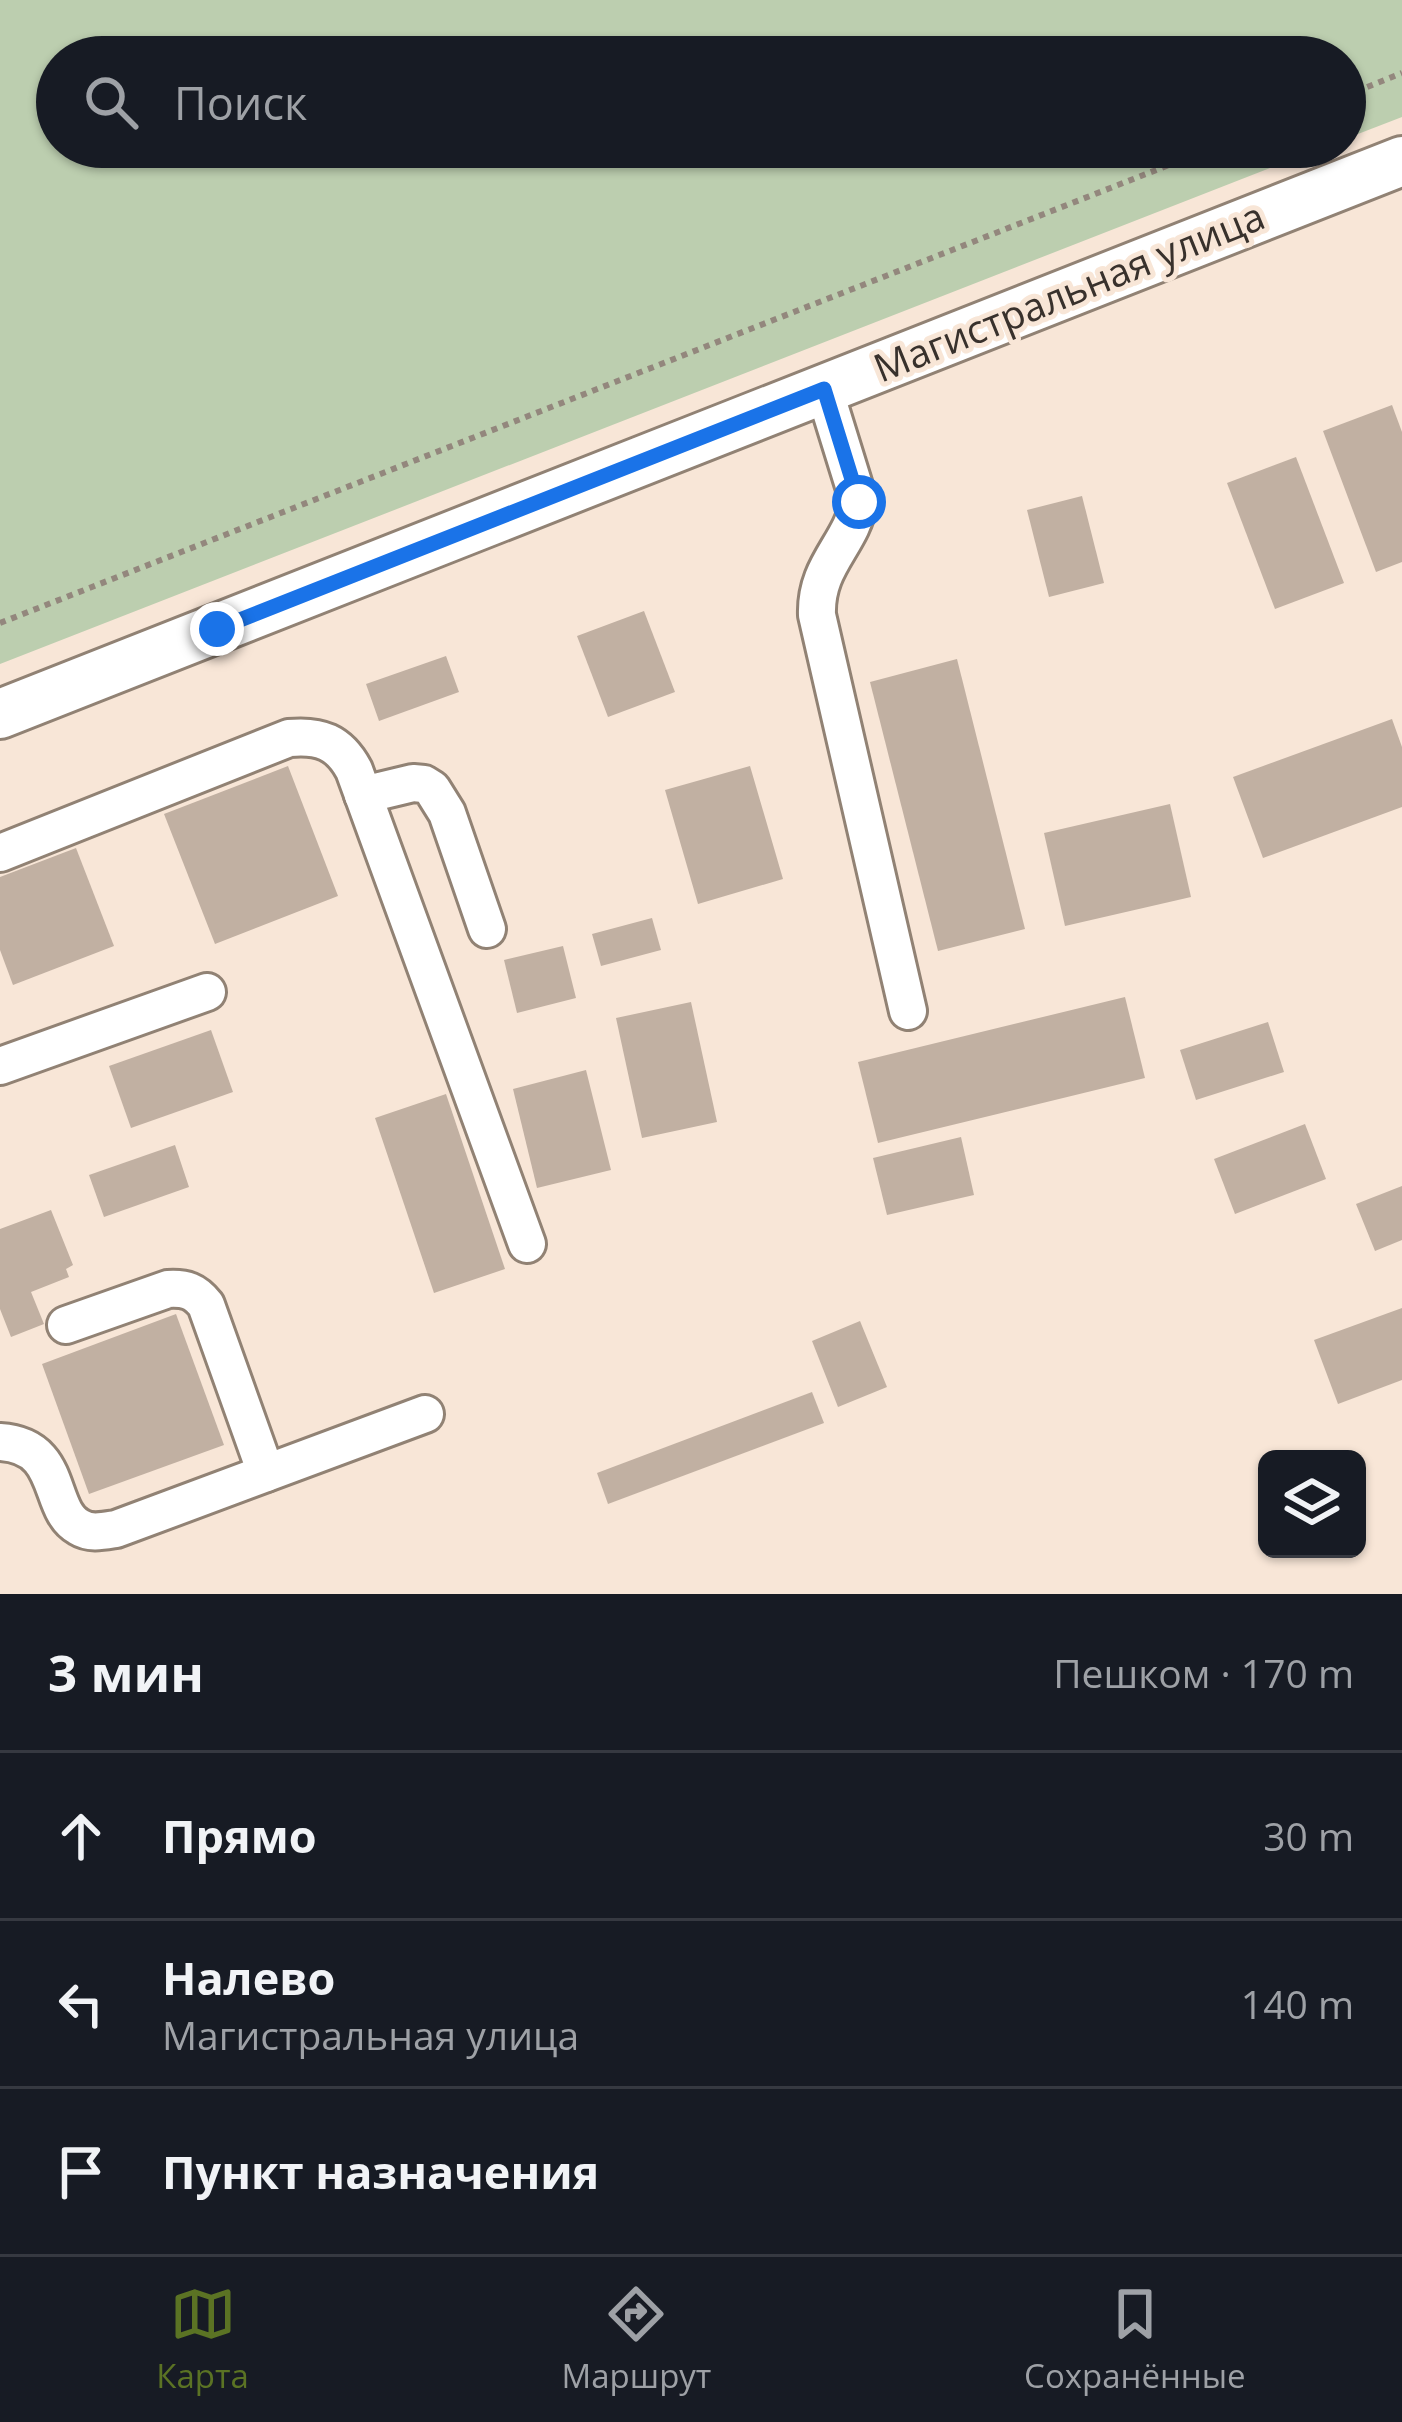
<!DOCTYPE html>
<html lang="ru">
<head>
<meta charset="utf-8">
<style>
	:root { --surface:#171b24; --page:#242831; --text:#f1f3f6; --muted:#9ea1a6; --line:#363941; --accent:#5b7324 }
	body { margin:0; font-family:"Open Sans",sans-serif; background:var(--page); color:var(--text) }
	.controls { position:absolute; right:36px; bottom:36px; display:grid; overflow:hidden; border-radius:18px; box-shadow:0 3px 9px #0004 }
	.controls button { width:108px; height:108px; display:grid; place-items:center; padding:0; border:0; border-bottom:3px solid var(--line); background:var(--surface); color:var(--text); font:60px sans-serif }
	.stop { position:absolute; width:36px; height:36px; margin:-27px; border:9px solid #1a73e8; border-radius:50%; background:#fff }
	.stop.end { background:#1a73e8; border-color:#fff; box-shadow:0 3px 12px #0008 }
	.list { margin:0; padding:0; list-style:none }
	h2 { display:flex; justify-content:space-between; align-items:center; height:156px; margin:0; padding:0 48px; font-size:51px }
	h2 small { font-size:39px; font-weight:400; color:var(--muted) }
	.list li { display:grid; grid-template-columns:78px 1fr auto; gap:36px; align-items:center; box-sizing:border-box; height:168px; padding:0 48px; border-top:3px solid var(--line) }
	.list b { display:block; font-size:45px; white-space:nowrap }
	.list p { margin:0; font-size:39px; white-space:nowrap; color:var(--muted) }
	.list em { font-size:39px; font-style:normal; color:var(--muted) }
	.icon { flex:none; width:66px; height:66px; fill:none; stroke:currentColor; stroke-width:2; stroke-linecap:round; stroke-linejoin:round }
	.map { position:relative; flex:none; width:1402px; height:1594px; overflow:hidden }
	.search { position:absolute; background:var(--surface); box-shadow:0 3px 9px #0004; left:36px; right:36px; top:36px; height:132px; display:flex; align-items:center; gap:30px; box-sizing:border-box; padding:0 42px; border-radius:66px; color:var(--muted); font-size:45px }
	.sheet { height:660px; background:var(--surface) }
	nav { display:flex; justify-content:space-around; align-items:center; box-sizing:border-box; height:168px; border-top:3px solid var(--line); background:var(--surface); font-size:33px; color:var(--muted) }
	nav a { display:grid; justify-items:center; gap:6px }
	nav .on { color:var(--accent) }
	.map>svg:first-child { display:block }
	.green { fill:#bcceaf }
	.building { fill:#c1b0a2 }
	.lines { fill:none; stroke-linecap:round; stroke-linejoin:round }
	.minor-casing { stroke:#918274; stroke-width:42 }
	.major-casing { stroke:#918274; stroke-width:54 }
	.path { stroke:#93877d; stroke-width:6; stroke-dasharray:6 6; stroke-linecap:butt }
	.minor { stroke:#fff; stroke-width:36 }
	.major { stroke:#fff; stroke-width:48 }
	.route { stroke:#1a73e8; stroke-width:15 }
	.labels { text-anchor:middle; stroke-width:10; stroke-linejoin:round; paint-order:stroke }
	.street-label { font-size:39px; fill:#38312c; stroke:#f8e6d7 }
</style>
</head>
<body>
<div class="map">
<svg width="1402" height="1594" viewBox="0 0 1402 1594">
	<rect width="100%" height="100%" fill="#f8e6d7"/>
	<path class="green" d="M 0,0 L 1402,0 L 1402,117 L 1345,139 L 1345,57 L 57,57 L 57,147 L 1324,147 L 0,664 Z"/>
	<g class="building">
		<path d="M 1392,405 L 1402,432 L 1402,562 L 1376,572 L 1323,431 Z"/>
		<path d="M 1296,457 L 1344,583 L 1275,609 L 1227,483 Z"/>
		<path d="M 1082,496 L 1104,583 L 1049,597 L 1027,510 Z"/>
		<path d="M 644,611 L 675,692 L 608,717 L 577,636 Z"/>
		<path d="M 446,656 L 459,692 L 379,721 L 366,684 Z"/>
		<path d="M 957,659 L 1025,929 L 938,951 L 870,682 Z"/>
		<path d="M 1392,719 L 1402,747 L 1402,807 L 1263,858 L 1233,777 Z"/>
		<path d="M 288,766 L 338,896 L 215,944 L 164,814 Z"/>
		<path d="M 750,766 L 783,879 L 698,904 L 665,790 Z"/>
		<path d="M 1170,804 L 1191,897 L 1065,926 L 1044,833 Z"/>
		<path d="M 76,848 L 114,946 L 13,985 L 0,950 L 0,877 Z"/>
		<path d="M 652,918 L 661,950 L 601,966 L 592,934 Z"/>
		<path d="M 563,946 L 576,998 L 517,1013 L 504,960 Z"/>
		<path d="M 1125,997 L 1145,1078 L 878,1143 L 858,1062 Z"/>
		<path d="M 691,1002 L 717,1122 L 642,1138 L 616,1018 Z"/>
		<path d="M 1268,1022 L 1284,1072 L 1196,1100 L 1180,1050 Z"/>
		<path d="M 211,1030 L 233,1092 L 131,1128 L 109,1066 Z"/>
		<path d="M 586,1070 L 611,1170 L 537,1188 L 513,1089 Z"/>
		<path d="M 446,1094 L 505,1269 L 434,1293 L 375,1118 Z"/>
		<path d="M 1305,1124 L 1326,1179 L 1235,1214 L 1214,1159 Z"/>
		<path d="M 961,1137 L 974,1195 L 887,1215 L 873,1158 Z"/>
		<path d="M 175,1145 L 189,1187 L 104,1217 L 89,1175 Z"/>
		<path d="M 1402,1186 L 1402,1240 L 1375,1251 L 1356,1204 Z"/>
		<path d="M 51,1210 L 73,1265 L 66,1269 L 69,1277 L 31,1292 L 44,1324 L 11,1337 L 0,1309 L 0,1229 Z"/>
		<path d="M 1402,1308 L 1402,1380 L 1338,1404 L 1314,1340 Z"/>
		<path d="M 176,1314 L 224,1445 L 89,1494 L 42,1364 Z"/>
		<path d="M 860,1321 L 887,1387 L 838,1407 L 812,1341 Z"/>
		<path d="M 812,1392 L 824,1423 L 608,1504 L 597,1473 Z"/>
	</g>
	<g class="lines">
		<g class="minor-casing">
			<g id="minor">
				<path d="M 824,389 L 859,502 C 851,545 815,565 817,615 L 908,1011"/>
				<path d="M 363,795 L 413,783 L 424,784 L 432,789 L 447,813 L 487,929"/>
				<path d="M 0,853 L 289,738 C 320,735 339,742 354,770 L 527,1244"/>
				<path d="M 0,1066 L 207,992"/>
				<path d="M 66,1325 L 168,1289 C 186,1288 195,1291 206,1305 L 266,1473"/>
				<path d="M 0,1442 C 65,1446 46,1509 79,1527 C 90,1534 103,1531 116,1529 L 425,1414"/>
			</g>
		</g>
		<g class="major-casing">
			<path id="major" d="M 0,714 L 1402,161"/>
		</g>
		<g class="path">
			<path d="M 1345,96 L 1402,73"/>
			<path d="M 0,623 L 1215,147"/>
		</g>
		<use href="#minor" class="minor"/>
		<use href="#major" class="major"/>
	</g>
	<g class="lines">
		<path class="route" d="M 217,629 L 824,389 L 859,502"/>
	</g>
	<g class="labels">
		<g class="street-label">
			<text transform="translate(1069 292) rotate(-22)" y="14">Магистральная улица</text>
		</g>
	</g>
</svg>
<div class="controls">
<button><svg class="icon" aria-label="layers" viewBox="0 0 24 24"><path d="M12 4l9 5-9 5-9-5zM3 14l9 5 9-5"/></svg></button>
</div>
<div class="stop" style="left:859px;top:502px"></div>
<div class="stop end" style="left:217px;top:629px"></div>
<div class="search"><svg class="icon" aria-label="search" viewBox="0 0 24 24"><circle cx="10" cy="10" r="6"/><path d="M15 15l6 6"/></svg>Поиск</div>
</div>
<section class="sheet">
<h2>3 мин<small>Пешком · 170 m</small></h2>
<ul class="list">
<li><svg class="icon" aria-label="ahead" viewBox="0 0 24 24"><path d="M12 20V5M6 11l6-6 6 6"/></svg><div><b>Прямо</b></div><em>30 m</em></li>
<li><svg class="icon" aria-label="left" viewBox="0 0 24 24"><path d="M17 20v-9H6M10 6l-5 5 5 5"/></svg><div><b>Налево</b><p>Магистральная улица</p></div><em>140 m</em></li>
<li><svg class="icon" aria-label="arrive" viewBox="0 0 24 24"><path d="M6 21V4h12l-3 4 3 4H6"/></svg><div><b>Пункт назначения</b></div></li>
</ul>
</section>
<nav>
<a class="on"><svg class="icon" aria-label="map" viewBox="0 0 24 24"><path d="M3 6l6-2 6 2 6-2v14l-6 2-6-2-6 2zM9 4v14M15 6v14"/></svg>Карта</a>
<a><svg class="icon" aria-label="directions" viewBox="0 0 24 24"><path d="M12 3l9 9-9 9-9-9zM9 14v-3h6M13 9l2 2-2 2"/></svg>Маршрут</a>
<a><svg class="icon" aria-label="saved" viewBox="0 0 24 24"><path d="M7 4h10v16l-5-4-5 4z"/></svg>Сохранённые</a>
</nav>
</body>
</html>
